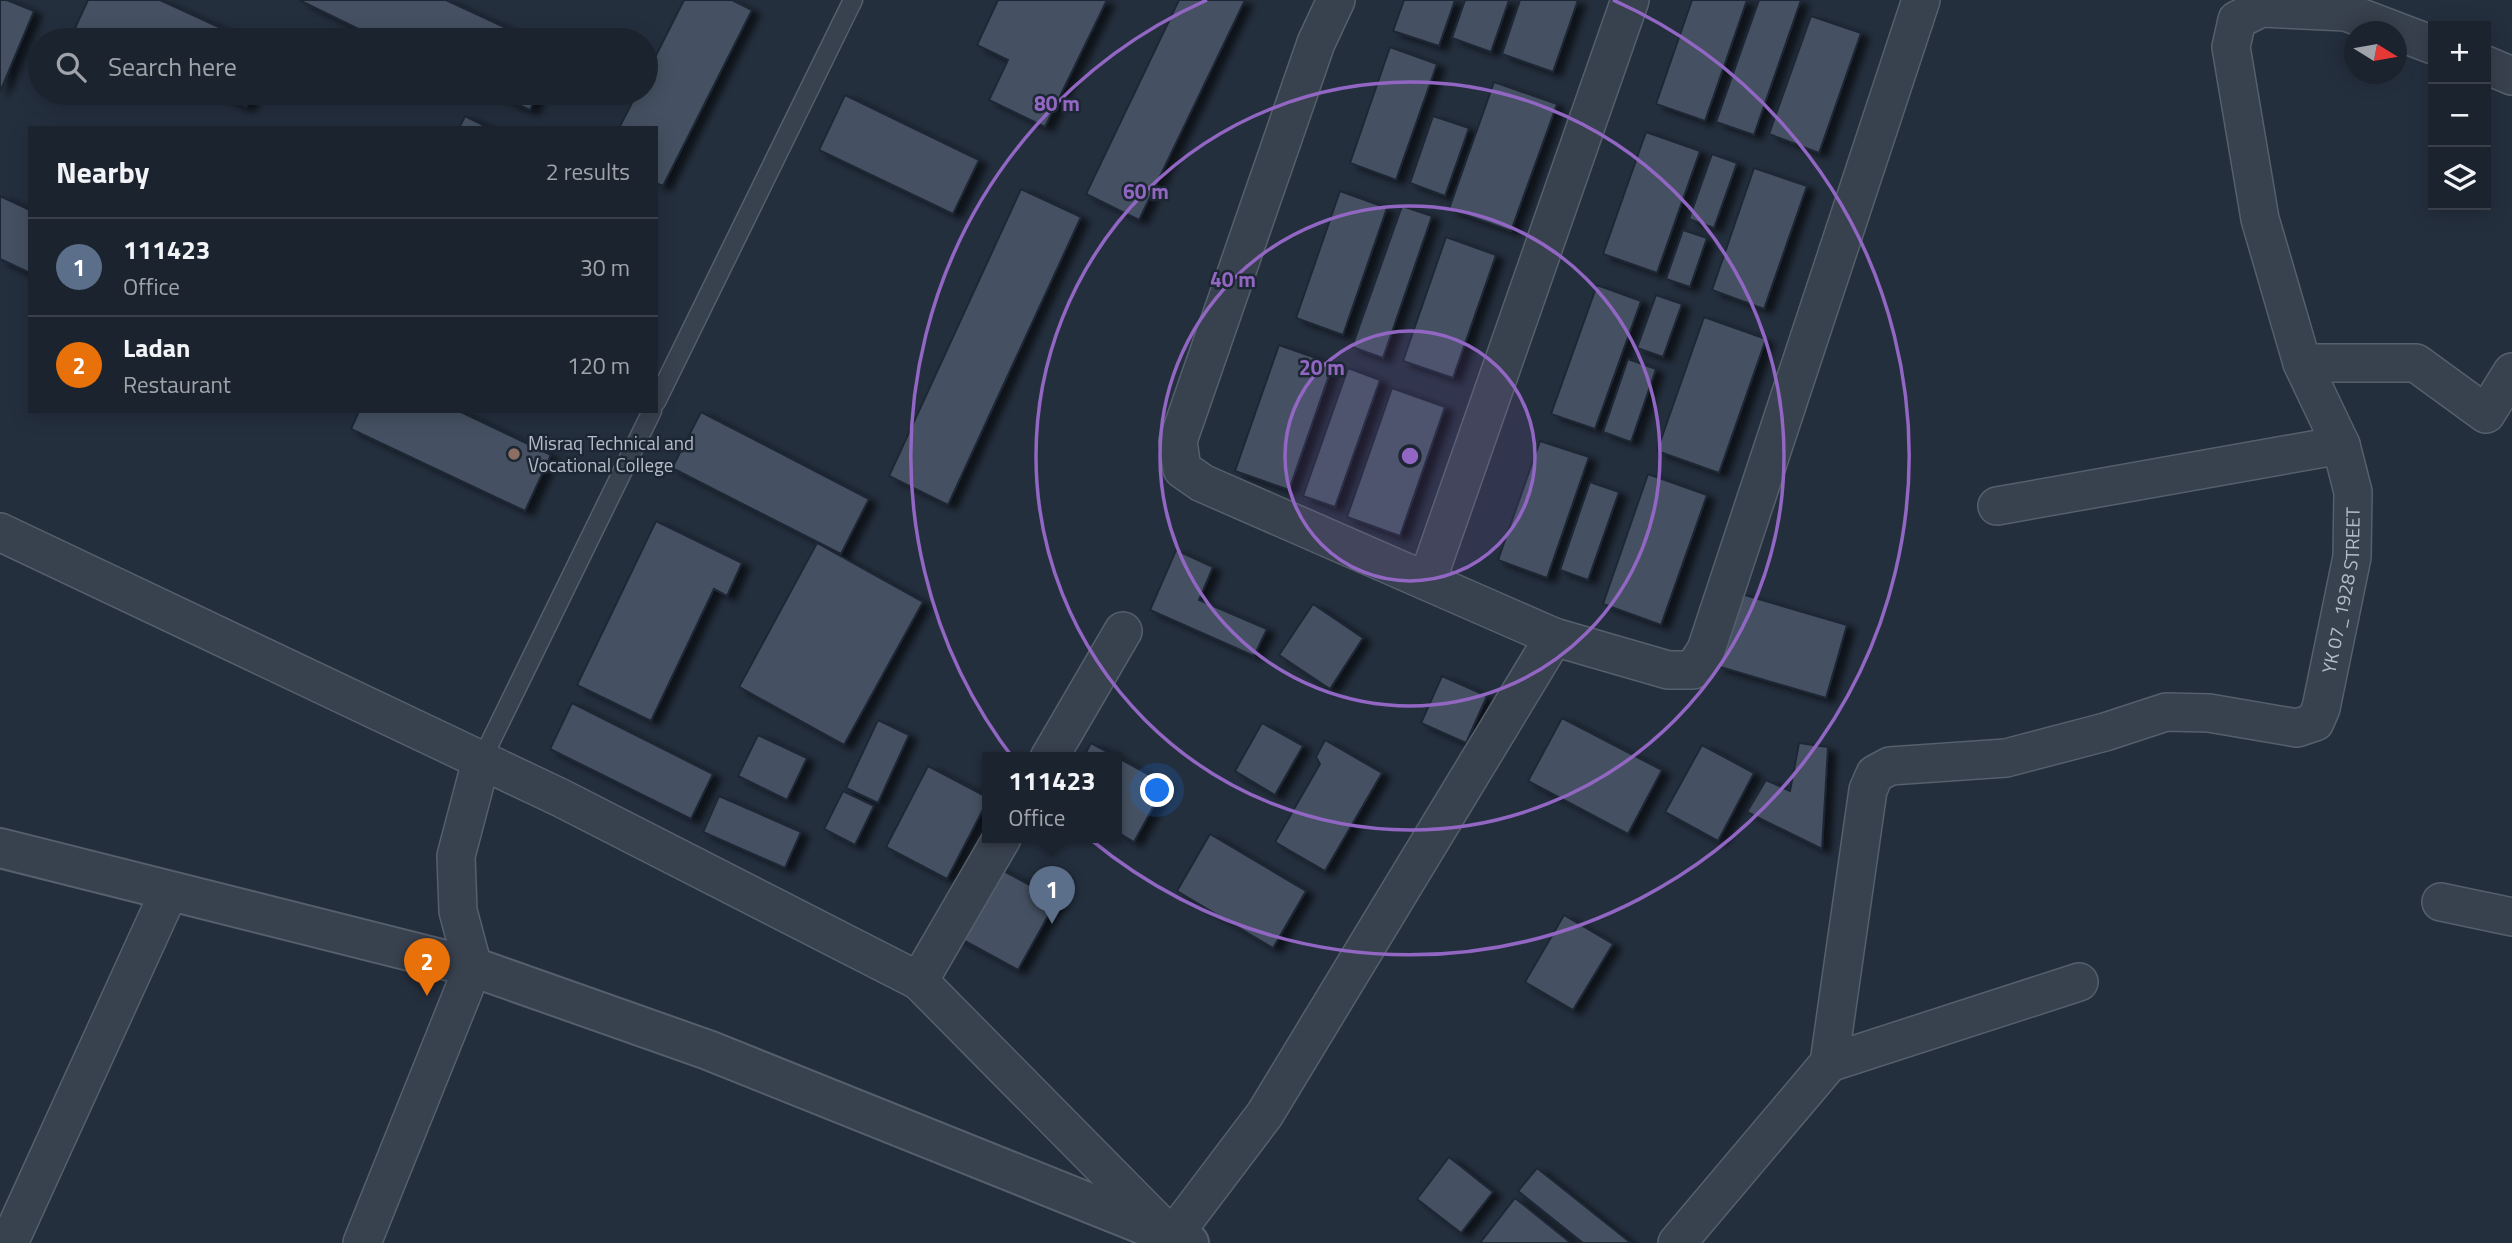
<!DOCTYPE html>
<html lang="en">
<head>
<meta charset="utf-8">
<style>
	:root { --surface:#1b232e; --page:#282f3a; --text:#f1f3f6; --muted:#a0a4aa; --line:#39404a; --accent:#8c9099 }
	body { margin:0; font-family:"Titillium Web",sans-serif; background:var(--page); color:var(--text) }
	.controls { position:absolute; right:21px; top:21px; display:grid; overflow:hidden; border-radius:0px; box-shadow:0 4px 18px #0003 }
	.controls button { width:63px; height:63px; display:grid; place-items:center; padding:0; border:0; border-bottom:2px solid var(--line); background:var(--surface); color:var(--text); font:35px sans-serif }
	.compass { position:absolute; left:2344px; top:21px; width:63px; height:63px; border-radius:50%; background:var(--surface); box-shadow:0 4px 18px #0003; rotate:101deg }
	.you { position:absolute; left:1158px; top:791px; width:24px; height:24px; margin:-18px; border:5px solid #fff; border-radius:50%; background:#1a73e8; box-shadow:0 0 0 10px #1a73e833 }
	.badge { display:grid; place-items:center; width:46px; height:46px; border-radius:50%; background:var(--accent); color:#fff; font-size:23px; font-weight:700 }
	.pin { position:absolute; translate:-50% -58px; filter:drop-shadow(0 2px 4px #0008) }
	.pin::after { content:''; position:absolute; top:37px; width:24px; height:21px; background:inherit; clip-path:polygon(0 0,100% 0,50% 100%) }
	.popup { position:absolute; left:982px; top:752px; width:140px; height:91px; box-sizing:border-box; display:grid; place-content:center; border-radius:0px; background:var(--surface); filter:drop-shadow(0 2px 5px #0005); font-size:23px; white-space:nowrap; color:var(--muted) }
	.popup b { font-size:26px; color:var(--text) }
	.popup::after { content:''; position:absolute; left:50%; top:100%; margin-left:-14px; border:14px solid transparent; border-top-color:var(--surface) }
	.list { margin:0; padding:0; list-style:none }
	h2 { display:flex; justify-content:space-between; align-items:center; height:91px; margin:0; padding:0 28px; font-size:30px }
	h2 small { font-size:23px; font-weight:400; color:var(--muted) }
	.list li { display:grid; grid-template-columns:46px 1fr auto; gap:21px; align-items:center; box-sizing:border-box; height:98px; padding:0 28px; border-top:2px solid var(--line) }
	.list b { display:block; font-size:26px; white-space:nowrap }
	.list p { margin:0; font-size:23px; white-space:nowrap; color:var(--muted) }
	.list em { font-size:23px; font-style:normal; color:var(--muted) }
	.icon { flex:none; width:38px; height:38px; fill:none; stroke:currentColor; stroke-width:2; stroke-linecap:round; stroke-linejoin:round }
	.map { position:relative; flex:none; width:2512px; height:1243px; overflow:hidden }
	.search { position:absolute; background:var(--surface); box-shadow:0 4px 18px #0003; left:28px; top:28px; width:630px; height:77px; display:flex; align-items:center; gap:18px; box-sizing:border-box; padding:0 24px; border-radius:38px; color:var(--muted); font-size:26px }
	.panel { position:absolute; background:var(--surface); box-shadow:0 4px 18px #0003; left:28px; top:126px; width:630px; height:287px; border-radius:0px }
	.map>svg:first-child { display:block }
	.building { fill:#455162; stroke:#1f2835; stroke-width:2; filter:url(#shadow) }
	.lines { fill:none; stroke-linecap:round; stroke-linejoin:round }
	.service-casing { stroke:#565f6c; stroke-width:21 }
	.minor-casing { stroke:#565f6c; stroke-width:40 }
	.tertiary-casing { stroke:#565f6c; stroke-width:42 }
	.service { stroke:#38414e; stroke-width:18 }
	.minor { stroke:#38414e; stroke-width:37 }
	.tertiary { stroke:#38414e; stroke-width:38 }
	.ring { fill:none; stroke:#9266c3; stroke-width:3.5 }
	.education-dot { fill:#8d6e63; stroke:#1d2633; stroke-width:2.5 }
	.labels { text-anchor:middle; stroke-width:5; stroke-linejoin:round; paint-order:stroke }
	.poi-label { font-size:19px; fill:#b4bcc9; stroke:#1d2633; text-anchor:start }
	.street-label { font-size:19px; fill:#b4bcc9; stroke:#1d2633 }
	.centre { fill:#9266c3; stroke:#1d2633; stroke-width:3.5 }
	.ring-label { font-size:21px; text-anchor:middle; font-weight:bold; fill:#9266c3; stroke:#1d2633; stroke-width:5; stroke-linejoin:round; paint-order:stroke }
</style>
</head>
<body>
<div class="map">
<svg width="2512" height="1243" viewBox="0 0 2512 1243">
	<defs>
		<filter id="shadow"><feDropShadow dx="8" dy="4.5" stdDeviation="3.5" flood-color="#0009"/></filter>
	</defs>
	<rect width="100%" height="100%" fill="#242f3e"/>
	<g class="building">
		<path d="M 0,0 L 7,0 L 34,11 L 0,92 Z"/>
		<path d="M 88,0 L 160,0 L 247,40 L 101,40 L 75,28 Z"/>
		<path d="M 299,0 L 446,0 L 532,40 L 381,40 Z"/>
		<path d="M 684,0 L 732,0 L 752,10 L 663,186 L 656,183 L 656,128 L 619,128 L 637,93 L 646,93 L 646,75 Z"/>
		<path d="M 998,0 L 1107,0 L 1045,127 L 989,100 L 1008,60 L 977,45 Z"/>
		<path d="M 1179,0 L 1245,0 L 1139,220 L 1086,194 Z"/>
		<path d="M 1404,0 L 1455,0 L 1439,46 L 1393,31 Z"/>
		<path d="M 1465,0 L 1509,0 L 1491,52 L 1452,38 Z"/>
		<path d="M 1520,0 L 1578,0 L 1553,72 L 1502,54 Z"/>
		<path d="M 1692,0 L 1747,0 L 1705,121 L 1656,104 Z"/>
		<path d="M 1759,0 L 1801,0 L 1754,135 L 1716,122 Z"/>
		<path d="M 1811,16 L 1861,33 L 1819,153 L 1769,134 Z"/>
		<path d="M 1390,47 L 1437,64 L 1396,180 L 1350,163 Z"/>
		<path d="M 1494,82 L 1557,104 L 1511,231 L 1449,209 Z"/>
		<path d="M 214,93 L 253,93 L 246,107 Z"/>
		<path d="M 493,93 L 538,93 L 530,110 Z"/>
		<path d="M 845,95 L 979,160 L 953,214 L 819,150 Z"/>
		<path d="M 465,116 L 489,128 L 459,128 Z"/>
		<path d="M 1433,116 L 1469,128 L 1445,196 L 1410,183 Z"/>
		<path d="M 1646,132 L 1700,151 L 1657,273 L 1603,254 Z"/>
		<path d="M 1712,154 L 1737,163 L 1714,228 L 1689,219 Z"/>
		<path d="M 1754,168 L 1807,186 L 1764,309 L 1712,290 Z"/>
		<path d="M 1021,189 L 1081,217 L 948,505 L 889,476 Z"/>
		<path d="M 1340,191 L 1387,208 L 1343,335 L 1296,318 Z"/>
		<path d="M 0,196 L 30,210 L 30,273 L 0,259 Z"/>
		<path d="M 1402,206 L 1432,216 L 1383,358 L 1352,347 Z"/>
		<path d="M 1683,230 L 1707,238 L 1690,287 L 1666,279 Z"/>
		<path d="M 1446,237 L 1496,255 L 1453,378 L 1403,361 Z"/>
		<path d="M 1597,285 L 1641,301 L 1595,429 L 1551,414 Z"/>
		<path d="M 1656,295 L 1682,304 L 1663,357 L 1637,348 Z"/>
		<path d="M 1704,317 L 1766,339 L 1719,473 L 1657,451 Z"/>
		<path d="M 1279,345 L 1333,364 L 1289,490 L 1235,471 Z"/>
		<path d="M 1628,359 L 1656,369 L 1631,442 L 1603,432 Z"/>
		<path d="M 1348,368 L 1380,380 L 1335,507 L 1303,496 Z"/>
		<path d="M 1392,388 L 1445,407 L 1400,536 L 1347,517 Z"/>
		<path d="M 359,411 L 459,411 L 551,455 L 525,511 L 351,429 Z"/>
		<path d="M 701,412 L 869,499 L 841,554 L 672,468 Z"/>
		<path d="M 1540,441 L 1589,457 L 1547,578 L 1498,560 Z"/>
		<path d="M 1648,474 L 1707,495 L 1661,625 L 1603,604 Z"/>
		<path d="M 1590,482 L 1619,492 L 1588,580 L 1560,570 Z"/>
		<path d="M 656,521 L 742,563 L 727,596 L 714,589 L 651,721 L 577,685 Z"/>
		<path d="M 817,543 L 923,602 L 844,745 L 739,687 Z"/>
		<path d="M 1176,550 L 1213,567 L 1199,600 L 1267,629 L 1254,656 L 1150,610 Z"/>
		<path d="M 1738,593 L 1847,625 L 1826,698 L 1717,666 Z"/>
		<path d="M 1313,604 L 1363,638 L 1330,689 L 1279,655 Z"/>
		<path d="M 1442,676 L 1487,696 L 1466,743 L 1421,723 Z"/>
		<path d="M 572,703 L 713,774 L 691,819 L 550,749 Z"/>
		<path d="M 1562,718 L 1662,770 L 1628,834 L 1528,781 Z"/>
		<path d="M 878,720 L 909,735 L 878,803 L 846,788 Z"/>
		<path d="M 1262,723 L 1303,746 L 1275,795 L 1235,771 Z"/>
		<path d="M 758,735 L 807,758 L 787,800 L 738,776 Z"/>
		<path d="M 1325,740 L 1382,773 L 1325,871 L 1275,842 L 1320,764 L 1316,757 Z"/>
		<path d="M 1091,743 L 1166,784 L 1134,842 L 1117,832 L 1117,758 L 1083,758 Z"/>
		<path d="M 1799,743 L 1828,747 L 1822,849 L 1747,812 L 1766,780 L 1790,791 Z"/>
		<path d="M 1702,745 L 1754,773 L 1718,841 L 1665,812 Z"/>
		<path d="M 928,766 L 987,797 L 987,802 L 947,879 L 886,847 Z"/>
		<path d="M 843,791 L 874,806 L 855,845 L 824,829 Z"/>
		<path d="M 719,796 L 801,832 L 785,868 L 703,832 Z"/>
		<path d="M 1210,834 L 1306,891 L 1273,948 L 1177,891 Z"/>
		<path d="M 991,864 L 1057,900 L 1018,970 L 952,934 Z"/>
		<path d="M 1564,915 L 1613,944 L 1573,1010 L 1525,982 Z"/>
		<path d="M 1449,1157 L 1493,1192 L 1461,1233 L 1417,1199 Z"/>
		<path d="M 1537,1168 L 1631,1243 L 1583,1243 L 1518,1191 Z"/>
		<path d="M 1515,1198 L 1571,1243 L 1480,1243 Z"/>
	</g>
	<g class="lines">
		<g class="service-casing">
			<g id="service">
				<path d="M 656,402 L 853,0"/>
				<path d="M 481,761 L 652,411"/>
			</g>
		</g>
		<g class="minor-casing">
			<g id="minor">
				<path d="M 1336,0 L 1316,43 L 1178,441 L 1182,469 L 1202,483 L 1554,637"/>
				<path d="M 2486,65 L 2512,76"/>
				<path d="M 2302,363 L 2416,363 L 2486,414 L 2512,372"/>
				<path d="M 1997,506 L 2341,445"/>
				<path d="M 0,532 L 561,798 L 919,981 L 1172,1237 L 1265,1114 L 1554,637 L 1668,670 L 1693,670 L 1706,650 L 1921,0"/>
				<path d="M 1427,581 L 1630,0"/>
				<path d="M 1049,758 L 1123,631"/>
				<path d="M 2441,902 L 2512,917"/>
				<path d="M 919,981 L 1002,838"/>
				<path d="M 1829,1063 L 2079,982"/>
				<path d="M 9,1243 L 169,892"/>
				<path d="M 362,1243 L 473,967 L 458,911 L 456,856 L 481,761"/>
				<path id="s1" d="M 1677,1243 L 1829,1063 L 1868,790 L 1875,774 L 1890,766 L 2006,758 L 2105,732 L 2166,712 L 2209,713 L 2297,728 L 2315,722 L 2321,708 L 2352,557 L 2353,492 L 2341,445 L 2302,363 L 2260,219 L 2231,47 L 2237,20 L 2261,8 L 2346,12 L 2433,45"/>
			</g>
		</g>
		<g class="tertiary-casing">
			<path id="tertiary" d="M 0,848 L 473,967 L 708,1050 L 1189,1243"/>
		</g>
		<use href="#service" class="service"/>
		<use href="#minor" class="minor"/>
		<use href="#tertiary" class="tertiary"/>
	</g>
	<circle cx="1410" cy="456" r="125" fill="#9266c3" fill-opacity=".12"/>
	<g class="ring">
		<circle cx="1410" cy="456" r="125"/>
		<circle cx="1410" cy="456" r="250"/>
		<circle cx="1410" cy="456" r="374"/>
		<path d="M1613 0A499 499 0 1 1 1207 0"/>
	</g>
	<circle class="education-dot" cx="514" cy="454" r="7"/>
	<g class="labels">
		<g class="poi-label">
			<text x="528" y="450">Misraq Technical and<tspan x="528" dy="22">Vocational College</tspan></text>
		</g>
		<g class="street-label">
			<text dy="7" stroke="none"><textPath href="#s1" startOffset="1115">YK 07_1928 STREET</textPath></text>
		</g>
	</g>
	<circle cx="1410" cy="456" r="10" class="centre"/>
	<g class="ring-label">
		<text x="1057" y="111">80 m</text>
		<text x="1146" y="199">60 m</text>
		<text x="1233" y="287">40 m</text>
		<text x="1322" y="375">20 m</text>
	</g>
</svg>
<div class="controls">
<button>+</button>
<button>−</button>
<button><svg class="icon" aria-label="layers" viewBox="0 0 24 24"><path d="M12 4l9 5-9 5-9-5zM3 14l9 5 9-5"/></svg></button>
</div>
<svg class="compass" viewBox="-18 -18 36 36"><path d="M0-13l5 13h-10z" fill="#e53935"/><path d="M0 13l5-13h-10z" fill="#a0a4aa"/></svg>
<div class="you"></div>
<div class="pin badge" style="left:1052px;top:924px;background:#5c6f8a">1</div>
<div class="popup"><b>111423</b>Office</div>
<div class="pin badge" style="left:427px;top:996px;background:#e8710a">2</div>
<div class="search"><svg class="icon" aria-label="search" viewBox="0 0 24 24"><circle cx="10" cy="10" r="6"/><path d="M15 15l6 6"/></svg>Search here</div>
<section class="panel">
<h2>Nearby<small>2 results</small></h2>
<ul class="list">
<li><span class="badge" style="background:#5c6f8a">1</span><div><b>111423</b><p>Office</p></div><em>30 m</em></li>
<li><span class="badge" style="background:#e8710a">2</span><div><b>Ladan</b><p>Restaurant</p></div><em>120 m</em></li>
</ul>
</section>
</div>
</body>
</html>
